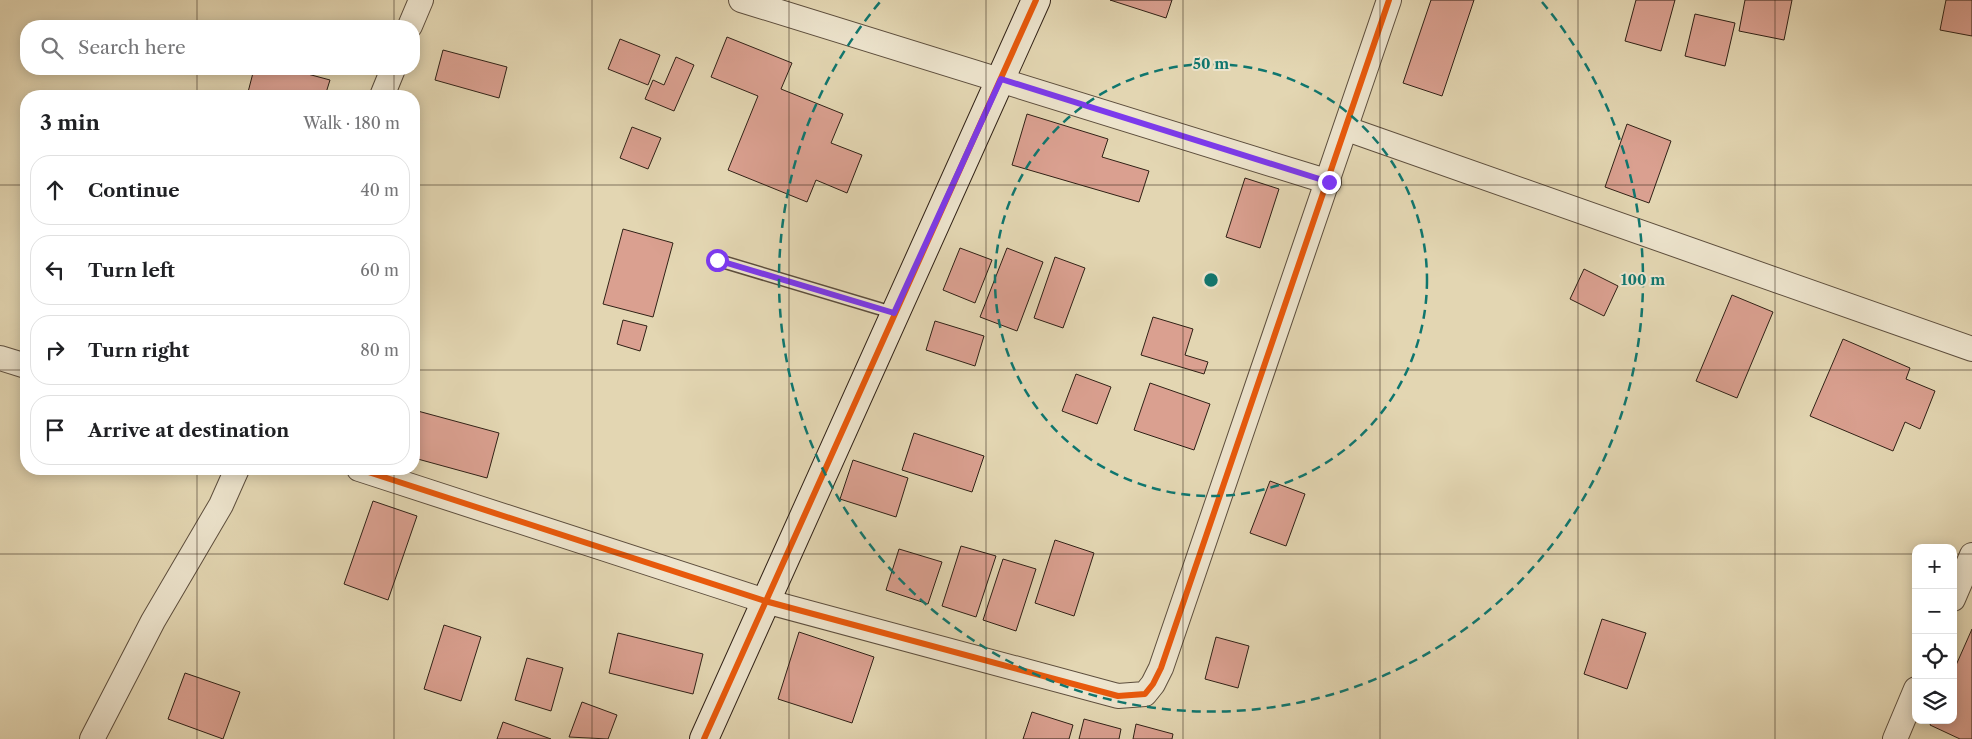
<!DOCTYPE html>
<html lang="en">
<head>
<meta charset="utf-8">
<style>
	:root { --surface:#fff; --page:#f2f2f2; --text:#202124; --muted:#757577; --line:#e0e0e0 }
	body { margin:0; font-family:"Libre Caslon Text",serif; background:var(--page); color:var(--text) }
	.controls { position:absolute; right:15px; bottom:15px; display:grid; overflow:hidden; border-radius:10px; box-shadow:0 2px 12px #0003 }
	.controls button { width:45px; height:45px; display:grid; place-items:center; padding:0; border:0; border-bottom:1px solid var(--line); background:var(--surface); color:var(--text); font:25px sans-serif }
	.stop { position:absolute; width:15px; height:15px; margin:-11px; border:4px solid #7c3aed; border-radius:50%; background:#fff }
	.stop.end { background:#7c3aed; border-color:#fff; box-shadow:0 1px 5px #0008 }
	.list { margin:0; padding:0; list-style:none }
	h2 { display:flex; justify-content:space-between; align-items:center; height:65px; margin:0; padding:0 20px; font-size:21px }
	h2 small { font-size:16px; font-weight:400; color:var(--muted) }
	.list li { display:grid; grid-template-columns:32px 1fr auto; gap:15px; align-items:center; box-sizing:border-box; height:70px; margin:0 10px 10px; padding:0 10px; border:1px solid var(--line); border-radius:20px }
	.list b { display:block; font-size:19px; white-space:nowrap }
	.list em { font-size:16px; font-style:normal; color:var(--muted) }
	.icon { flex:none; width:28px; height:28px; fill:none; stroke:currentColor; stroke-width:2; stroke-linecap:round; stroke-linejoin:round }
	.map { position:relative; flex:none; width:1972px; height:739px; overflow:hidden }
	.search { position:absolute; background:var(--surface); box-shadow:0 2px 12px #0003; left:20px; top:20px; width:400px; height:55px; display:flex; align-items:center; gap:12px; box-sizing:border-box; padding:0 18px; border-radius:20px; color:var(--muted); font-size:19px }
	.panel { position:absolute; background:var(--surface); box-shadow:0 2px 12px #0003; left:20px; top:90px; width:400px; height:385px; border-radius:20px }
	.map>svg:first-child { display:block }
	.building { fill:#daa090; stroke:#302116 }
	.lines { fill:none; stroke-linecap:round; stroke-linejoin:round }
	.lane-casing { stroke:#5d4e3d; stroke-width:14 }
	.street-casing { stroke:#5d4e3d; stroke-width:26 }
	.secondary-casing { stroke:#302116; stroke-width:30 }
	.lane { stroke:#ede4cd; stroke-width:11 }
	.street { stroke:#ede4cd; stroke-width:24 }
	.secondary { stroke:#ede4cd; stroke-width:28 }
	.cycleway-casing { stroke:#ede4cd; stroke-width:9 }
	.cycleway { stroke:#e8590c; stroke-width:6 }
	.route { stroke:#7c3aed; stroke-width:6 }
	.grid { fill:none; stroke:#302116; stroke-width:1; stroke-opacity:0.55 }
	.ring { fill:none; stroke:#0f766e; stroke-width:2.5; stroke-dasharray:9 6 }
	.centre { fill:#0f766e; stroke:#ede4cd; stroke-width:2.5 }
	.ring-label { font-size:15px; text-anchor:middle; font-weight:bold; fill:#0f766e; stroke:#ede4cd; stroke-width:4; stroke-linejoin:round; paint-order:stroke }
</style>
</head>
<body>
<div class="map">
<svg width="1972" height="739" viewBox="0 0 1972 739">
	<rect width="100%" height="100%" fill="#e3d6b2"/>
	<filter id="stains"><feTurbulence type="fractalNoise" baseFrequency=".004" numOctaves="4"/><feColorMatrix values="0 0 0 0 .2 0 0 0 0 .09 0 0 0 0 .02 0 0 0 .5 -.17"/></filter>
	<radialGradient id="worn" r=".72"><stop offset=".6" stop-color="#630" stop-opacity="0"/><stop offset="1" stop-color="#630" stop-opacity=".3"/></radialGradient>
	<g class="building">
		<path d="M 1110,0 L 1172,0 L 1166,18 Z"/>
		<path d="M 1431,0 L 1474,0 L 1442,96 L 1403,83 Z"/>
		<path d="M 1636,0 L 1675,0 L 1661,51 L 1625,41 Z"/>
		<path d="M 1745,0 L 1792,0 L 1784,40 L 1739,31 Z"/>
		<path d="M 1946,0 L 1972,0 L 1972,36 L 1940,30 Z"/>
		<path d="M 1695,14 L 1735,23 L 1725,66 L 1685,56 Z"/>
		<path d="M 727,37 L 792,63 L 781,89 L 843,114 L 831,143 L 862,155 L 847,193 L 816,180 L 807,202 L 728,170 L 758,96 L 711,77 Z"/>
		<path d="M 620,39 L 660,55 L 648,85 L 608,69 Z"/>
		<path d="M 443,50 L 507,67 L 499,98 L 435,80 Z"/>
		<path d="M 676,57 L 694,65 L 674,111 L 645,99 L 653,80 L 664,85 Z"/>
		<path d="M 254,69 L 289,69 L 330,80 L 325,96 L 247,96 Z"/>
		<path d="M 1027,114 L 1108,139 L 1102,157 L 1149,171 L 1139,202 L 1012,165 Z"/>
		<path d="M 1627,124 L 1671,141 L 1649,203 L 1605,187 Z"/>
		<path d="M 632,127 L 661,138 L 648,169 L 620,158 Z"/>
		<path d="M 1245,178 L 1279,189 L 1260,248 L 1226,237 Z"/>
		<path d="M 623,229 L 673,243 L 653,317 L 603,304 Z"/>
		<path d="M 960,248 L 992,260 L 975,303 L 943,290 Z"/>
		<path d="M 1007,248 L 1043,262 L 1017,331 L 980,317 Z"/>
		<path d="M 1055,257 L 1085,268 L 1063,328 L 1034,318 Z"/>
		<path d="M 1584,269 L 1618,286 L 1604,316 L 1570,299 Z"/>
		<path d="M 1732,295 L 1773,312 L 1737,398 L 1696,381 Z"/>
		<path d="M 1153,317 L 1193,329 L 1185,355 L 1208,362 L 1204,374 L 1141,355 Z"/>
		<path d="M 623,320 L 647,326 L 640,351 L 617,344 Z"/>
		<path d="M 935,321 L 984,336 L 975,366 L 926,350 Z"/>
		<path d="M 1843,339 L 1910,368 L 1906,379 L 1935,391 L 1920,429 L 1905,422 L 1893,451 L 1810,416 Z"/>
		<path d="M 1076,374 L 1111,387 L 1097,424 L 1062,411 Z"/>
		<path d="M 1150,383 L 1210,404 L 1194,450 L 1134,430 Z"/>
		<path d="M 414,410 L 499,433 L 487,478 L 414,458 Z"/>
		<path d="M 914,433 L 984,456 L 972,492 L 902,470 Z"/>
		<path d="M 853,460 L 908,478 L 896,517 L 840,499 Z"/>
		<path d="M 1270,481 L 1305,494 L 1286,546 L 1250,533 Z"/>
		<path d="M 373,501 L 417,516 L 388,600 L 344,584 Z"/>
		<path d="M 1055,540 L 1094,553 L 1074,616 L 1035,603 Z"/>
		<path d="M 961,546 L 996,556 L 976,617 L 942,606 Z"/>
		<path d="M 899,549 L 942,562 L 928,604 L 886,590 Z"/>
		<path d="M 1003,559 L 1036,569 L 1016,631 L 983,620 Z"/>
		<path d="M 1602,619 L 1646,633 L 1627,689 L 1584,674 Z"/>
		<path d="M 444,625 L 481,637 L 461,701 L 424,689 Z"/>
		<path d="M 1972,629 L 1972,739 L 1960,739 L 1930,725 L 1932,720 L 1953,720 L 1953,672 Z"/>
		<path d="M 799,632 L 874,657 L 852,723 L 778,699 Z"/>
		<path d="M 618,633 L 703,654 L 693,694 L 609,673 Z"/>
		<path d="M 1216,637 L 1249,646 L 1238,688 L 1205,679 Z"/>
		<path d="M 527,658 L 563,668 L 551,711 L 515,700 Z"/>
		<path d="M 185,673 L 240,692 L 223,739 L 168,719 Z"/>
		<path d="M 582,702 L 617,715 L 608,739 L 569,737 Z"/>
		<path d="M 1032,712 L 1073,725 L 1069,739 L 1023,739 Z"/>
		<path d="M 1084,719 L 1121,729 L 1119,739 L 1079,739 Z"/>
		<path d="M 503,722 L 551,739 L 497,739 Z"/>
		<path d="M 1136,724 L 1173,734 L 1172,739 L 1133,739 Z"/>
	</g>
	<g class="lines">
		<g class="lane-casing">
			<path id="lane" d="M 717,260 L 894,313"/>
		</g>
		<g class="street-casing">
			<g id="street">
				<path d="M 741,0 L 1329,182"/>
				<path d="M 410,26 L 421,0"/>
				<path d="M 382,96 L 393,69"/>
				<path d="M 1347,129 L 1972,349"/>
				<path d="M 0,358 L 26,366"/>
				<path d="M 359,469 L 765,601 L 1118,696 L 1145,694 L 1153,684 L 1161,668 L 1389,0"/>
				<path d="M 1953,599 L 1972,555"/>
				<path d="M 92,739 L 153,621 L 221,505 L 237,469"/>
				<path d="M 1895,739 L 1916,689"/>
			</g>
		</g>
		<g class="secondary-casing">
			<path id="secondary" d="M 704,739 L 1036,0"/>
		</g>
		<use href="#lane" class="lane"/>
		<use href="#street" class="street"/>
		<use href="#secondary" class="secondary"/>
		<g class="cycleway-casing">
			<g id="cycleway">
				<path d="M 359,469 L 765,601 L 1118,696 L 1145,694 L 1153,684 L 1161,668 L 1389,0"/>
				<path d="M 704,739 L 1036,0"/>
			</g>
		</g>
		<use href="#cycleway" class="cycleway"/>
	</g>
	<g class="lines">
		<path class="route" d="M 717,260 L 894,313 L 1001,79 L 1329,182"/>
	</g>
	<path class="grid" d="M 197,0 L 197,26M 394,0 L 394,26M 592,0 L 592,739M 789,0 L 789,739M 986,0 L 986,739M 1183,0 L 1183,739M 1380,0 L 1380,739M 1578,0 L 1578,739M 1775,0 L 1775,739M 197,69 L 197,96M 394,69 L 394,96M 0,185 L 26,185M 414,185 L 1972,185M 0,370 L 26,370M 414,370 L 1972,370M 197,469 L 197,739M 394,469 L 394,739M 0,554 L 1916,554M 1953,554 L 1972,554"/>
	<g class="ring">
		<circle cx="1211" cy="280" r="216"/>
		<path d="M1542 2A432 432 0 1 1 880 2"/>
	</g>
	<circle cx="1211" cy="280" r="8" class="centre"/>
	<g class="ring-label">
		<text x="1211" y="69">50 m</text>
		<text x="1643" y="285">100 m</text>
	</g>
	<rect width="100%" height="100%" filter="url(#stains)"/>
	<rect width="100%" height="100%" fill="url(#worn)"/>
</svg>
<div class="controls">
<button>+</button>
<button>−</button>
<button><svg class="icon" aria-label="locate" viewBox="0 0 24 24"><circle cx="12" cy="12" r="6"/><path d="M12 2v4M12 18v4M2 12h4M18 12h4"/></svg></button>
<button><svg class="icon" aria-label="layers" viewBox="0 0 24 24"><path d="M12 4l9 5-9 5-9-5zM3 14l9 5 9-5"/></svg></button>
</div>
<div class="stop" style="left:717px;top:260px"></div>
<div class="stop end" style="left:1329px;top:182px"></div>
<div class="search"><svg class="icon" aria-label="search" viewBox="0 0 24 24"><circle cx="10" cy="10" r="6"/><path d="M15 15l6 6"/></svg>Search here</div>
<section class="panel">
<h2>3 min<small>Walk · 180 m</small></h2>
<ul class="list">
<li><svg class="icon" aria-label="ahead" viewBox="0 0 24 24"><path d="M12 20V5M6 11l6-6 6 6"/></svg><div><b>Continue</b></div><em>40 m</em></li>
<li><svg class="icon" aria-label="left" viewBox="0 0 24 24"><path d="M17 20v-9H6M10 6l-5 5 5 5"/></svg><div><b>Turn left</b></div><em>60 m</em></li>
<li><svg class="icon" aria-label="right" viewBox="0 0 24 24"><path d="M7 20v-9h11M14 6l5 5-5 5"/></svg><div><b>Turn right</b></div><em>80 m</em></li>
<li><svg class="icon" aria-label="arrive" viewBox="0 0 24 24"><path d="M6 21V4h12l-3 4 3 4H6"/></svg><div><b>Arrive at destination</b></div></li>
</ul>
</section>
</div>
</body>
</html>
